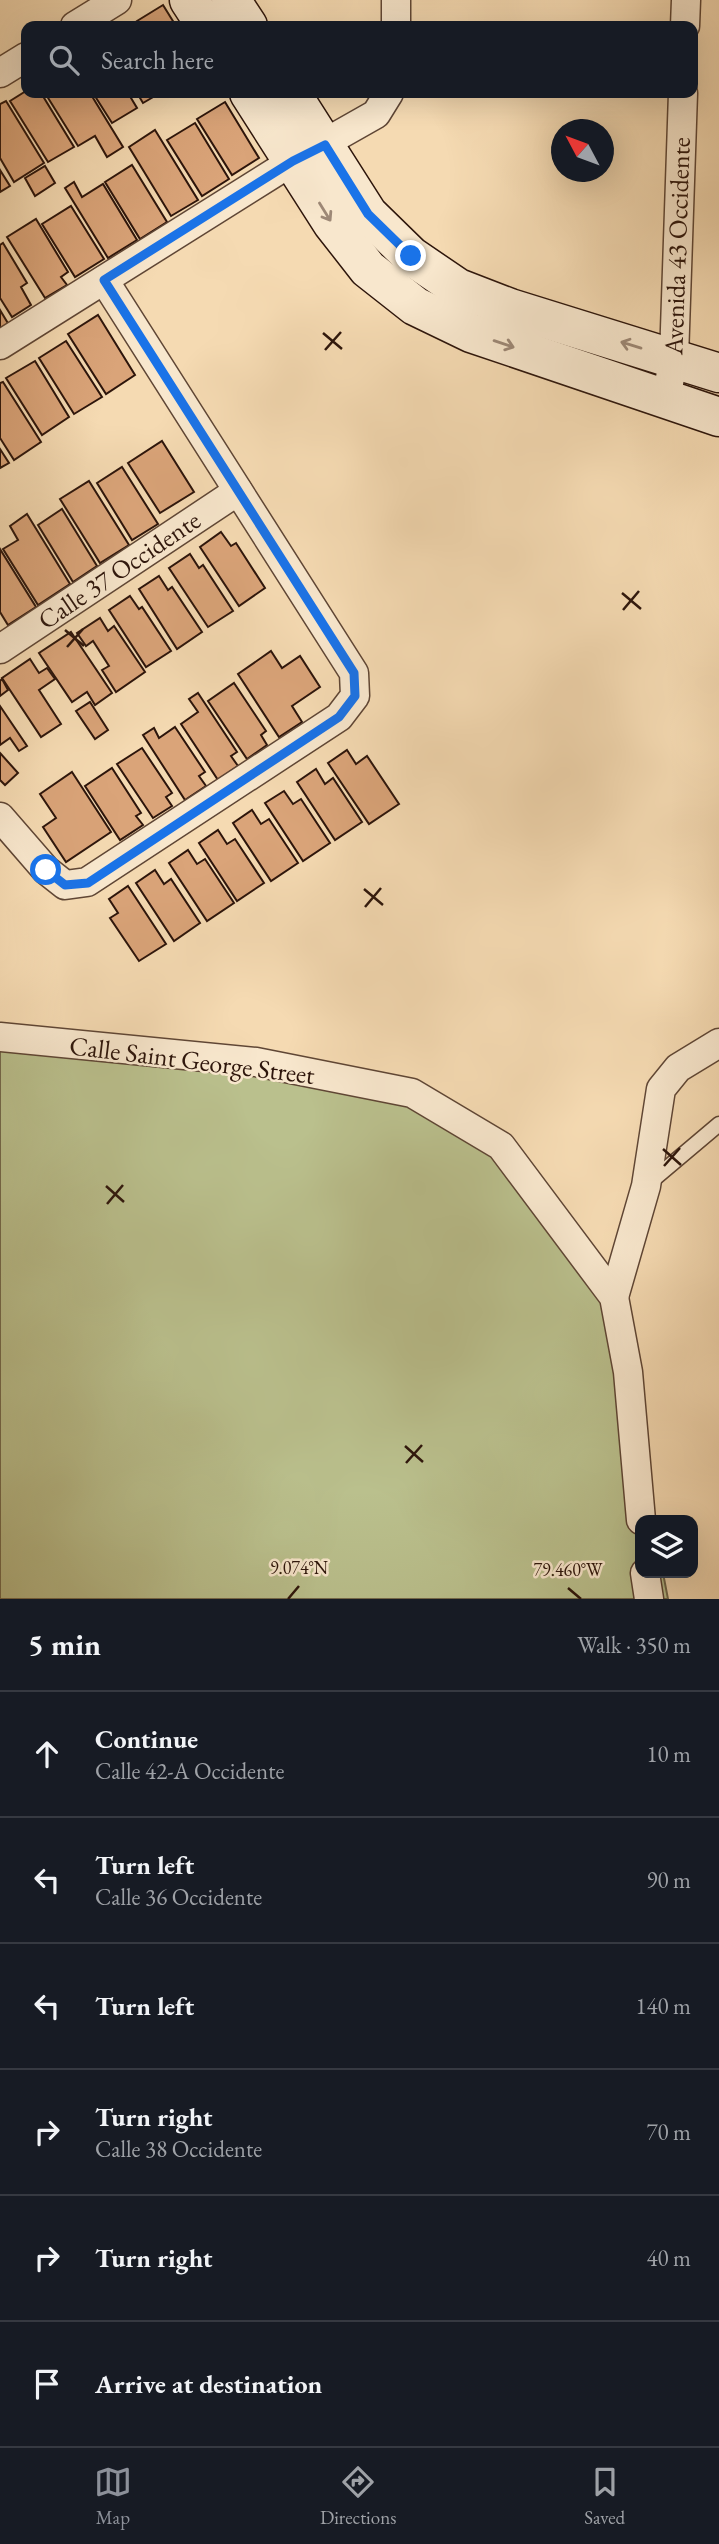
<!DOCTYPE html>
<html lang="en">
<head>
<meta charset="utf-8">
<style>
	:root { --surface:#171b24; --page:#242831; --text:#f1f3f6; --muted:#9ea1a6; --line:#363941; --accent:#8c9099 }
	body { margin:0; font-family:"EB Garamond",serif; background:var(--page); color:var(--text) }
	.controls { position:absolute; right:21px; bottom:21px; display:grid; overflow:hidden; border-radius:14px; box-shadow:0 7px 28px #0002 }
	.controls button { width:63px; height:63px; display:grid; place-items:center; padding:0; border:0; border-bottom:2px solid var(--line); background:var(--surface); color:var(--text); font:35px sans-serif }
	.compass { position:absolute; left:551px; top:119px; width:63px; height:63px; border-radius:50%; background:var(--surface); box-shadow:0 7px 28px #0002; rotate:311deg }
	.stop { position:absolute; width:21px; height:21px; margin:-16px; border:5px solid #1a73e8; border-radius:50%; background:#fff }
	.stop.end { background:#1a73e8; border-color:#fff; box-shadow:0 2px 7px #0008 }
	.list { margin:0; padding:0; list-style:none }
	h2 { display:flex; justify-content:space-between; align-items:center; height:91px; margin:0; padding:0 28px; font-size:30px }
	h2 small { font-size:23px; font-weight:400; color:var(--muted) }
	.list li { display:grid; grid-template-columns:46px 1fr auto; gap:21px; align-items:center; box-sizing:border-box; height:126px; padding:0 28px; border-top:2px solid var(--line) }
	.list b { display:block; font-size:26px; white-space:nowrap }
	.list p { margin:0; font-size:23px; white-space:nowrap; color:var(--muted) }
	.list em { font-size:23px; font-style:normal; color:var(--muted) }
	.icon { flex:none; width:38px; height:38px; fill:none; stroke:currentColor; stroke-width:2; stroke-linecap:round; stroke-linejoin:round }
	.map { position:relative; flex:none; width:719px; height:1599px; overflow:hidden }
	.search { position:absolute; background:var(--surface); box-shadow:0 7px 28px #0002; left:21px; right:21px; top:21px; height:77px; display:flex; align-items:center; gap:18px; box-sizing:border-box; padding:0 24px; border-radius:14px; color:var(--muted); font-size:26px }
	.sheet { height:847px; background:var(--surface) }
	nav { display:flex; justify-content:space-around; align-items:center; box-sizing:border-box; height:98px; border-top:2px solid var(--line); background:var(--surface); font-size:19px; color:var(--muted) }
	nav a { display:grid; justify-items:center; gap:4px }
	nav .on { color:var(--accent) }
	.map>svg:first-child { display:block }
	.green { fill:#bac08d; stroke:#746a4c; stroke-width:2 }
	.building { fill:#daa479; stroke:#2d150b; stroke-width:2 }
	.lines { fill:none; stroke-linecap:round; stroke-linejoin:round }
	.lane-casing { stroke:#5f4635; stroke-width:17 }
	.street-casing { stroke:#5f4635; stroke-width:31 }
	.secondary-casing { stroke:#2d150b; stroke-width:41 }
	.lane { stroke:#f8e7cd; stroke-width:14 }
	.street { stroke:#f8e7cd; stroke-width:28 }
	.secondary { stroke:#f8e7cd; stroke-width:38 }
	.oneway { stroke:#9d8876 }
	.route { stroke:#1a73e8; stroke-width:9 }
	.ticks { fill:none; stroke:#2d150b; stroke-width:2.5 }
	.labels { text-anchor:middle; stroke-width:5; stroke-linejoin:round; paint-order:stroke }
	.street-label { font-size:26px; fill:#2d150b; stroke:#f8e7cd }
	.ticks-label { font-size:18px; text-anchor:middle; fill:#2d150b; stroke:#f8e7cd; stroke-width:5; stroke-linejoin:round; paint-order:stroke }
</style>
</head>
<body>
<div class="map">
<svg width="719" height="1599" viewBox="0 0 719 1599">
	<rect width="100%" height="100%" fill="#f5dab2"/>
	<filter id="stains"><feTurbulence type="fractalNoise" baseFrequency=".00286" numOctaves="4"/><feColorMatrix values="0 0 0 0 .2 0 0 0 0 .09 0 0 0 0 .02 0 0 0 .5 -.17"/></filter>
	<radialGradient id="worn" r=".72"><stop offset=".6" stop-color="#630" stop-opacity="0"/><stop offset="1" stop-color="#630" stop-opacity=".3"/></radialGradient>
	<path class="green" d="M 0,1037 L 412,1093 L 501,1146 L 614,1297 L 640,1520 L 640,1573 L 663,1573 L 668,1599 L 0,1599 Z"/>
	<g class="building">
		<path d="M 163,5 L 176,26 L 140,26 L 137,21 Z"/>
		<path d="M 26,91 L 41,93 L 74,147 L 48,162 L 10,101 Z"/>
		<path d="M 45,93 L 90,93 L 123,147 L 107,157 L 95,136 L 78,146 Z"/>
		<path d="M 93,93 L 128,93 L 137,108 L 112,123 Z"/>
		<path d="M 137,93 L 160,93 L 143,103 Z"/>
		<path d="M 6,101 L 44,163 L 14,182 L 0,158 L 0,104 Z"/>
		<path d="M 225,102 L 259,158 L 232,175 L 197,119 Z"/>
		<path d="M 195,123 L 229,179 L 202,196 L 167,140 Z"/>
		<path d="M 155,130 L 198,200 L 171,216 L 129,147 Z"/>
		<path d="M 132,165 L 167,222 L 140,239 L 105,182 Z"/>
		<path d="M 45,166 L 55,183 L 35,196 L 25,178 Z"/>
		<path d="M 0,170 L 10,186 L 0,192 Z"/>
		<path d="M 74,182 L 82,197 L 103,184 L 137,240 L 108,258 L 65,188 Z"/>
		<path d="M 71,206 L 104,259 L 75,277 L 42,224 Z"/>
		<path d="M 36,219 L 68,272 L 61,277 L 67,285 L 45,298 L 7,237 Z"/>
		<path d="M 3,243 L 27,283 L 21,287 L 31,305 L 12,317 L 0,298 L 0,245 Z"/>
		<path d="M 0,310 L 9,325 L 0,331 Z"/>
		<path d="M 98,315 L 135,375 L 106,394 L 68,334 Z"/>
		<path d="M 66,341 L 102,397 L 74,414 L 39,358 Z"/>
		<path d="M 35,361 L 69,417 L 42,435 L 6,378 Z"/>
		<path d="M 3,382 L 41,442 L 14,460 L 0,438 L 0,383 Z"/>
		<path d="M 162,441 L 194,492 L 160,513 L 128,463 Z"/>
		<path d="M 0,449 L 9,463 L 0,468 Z"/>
		<path d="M 122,467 L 158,524 L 132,540 L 97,483 Z"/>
		<path d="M 89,481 L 129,545 L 100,563 L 60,499 Z"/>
		<path d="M 62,509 L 97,566 L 73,582 L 38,525 Z"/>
		<path d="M 27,514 L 70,584 L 38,605 L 3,549 L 18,540 L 10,526 Z"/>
		<path d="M 221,532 L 231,546 L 236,543 L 265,588 L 239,606 L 200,547 Z"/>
		<path d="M 0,549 L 36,607 L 8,625 L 0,612 Z"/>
		<path d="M 190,554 L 199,568 L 203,565 L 233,611 L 208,627 L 169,568 Z"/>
		<path d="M 159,576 L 168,590 L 172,587 L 202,632 L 177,649 L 139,589 Z"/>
		<path d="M 130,596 L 139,609 L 142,607 L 171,651 L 146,667 L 109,610 Z"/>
		<path d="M 100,618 L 108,631 L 114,626 L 145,672 L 116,692 L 102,670 L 109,666 L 93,641 L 86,646 L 77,633 Z"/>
		<path d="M 71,632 L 112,693 L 95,705 L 87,692 L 72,702 L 39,653 Z"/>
		<path d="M 271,651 L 282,668 L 300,656 L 320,687 L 292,706 L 302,722 L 279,737 L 238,674 Z"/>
		<path d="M 30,659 L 39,673 L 47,668 L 55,679 L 39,690 L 61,724 L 41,737 L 2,678 Z"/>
		<path d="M 2,679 L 8,690 L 0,696 L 0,681 Z"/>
		<path d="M 234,683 L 266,731 L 261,735 L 267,745 L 247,759 L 208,701 Z"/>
		<path d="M 198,693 L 237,752 L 231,756 L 238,766 L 218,780 L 181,724 L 198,712 L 189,699 Z"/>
		<path d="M 90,702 L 108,730 L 95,739 L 76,711 Z"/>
		<path d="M 0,706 L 27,746 L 19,751 L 10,738 L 0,745 Z"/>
		<path d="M 175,727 L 205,772 L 199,776 L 206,786 L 185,800 L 143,735 L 154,728 L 159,738 Z"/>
		<path d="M 142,748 L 172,793 L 166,797 L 172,806 L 153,818 L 117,764 Z"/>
		<path d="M 347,750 L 356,764 L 367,756 L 399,804 L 369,824 L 328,763 Z"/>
		<path d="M 0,753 L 18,773 L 5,785 L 0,780 Z"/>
		<path d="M 112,768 L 141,813 L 136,816 L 143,825 L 120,840 L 85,786 Z"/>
		<path d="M 316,769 L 325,784 L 333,778 L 362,822 L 335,840 L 297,782 Z"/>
		<path d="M 72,772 L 111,832 L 66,862 L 43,827 L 56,818 L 40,794 Z"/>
		<path d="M 284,791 L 293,804 L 301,799 L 330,843 L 303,861 L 265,803 Z"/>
		<path d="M 252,810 L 261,824 L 269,819 L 298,863 L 271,881 L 233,823 Z"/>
		<path d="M 218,830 L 227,844 L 235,839 L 264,883 L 237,901 L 199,843 Z"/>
		<path d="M 188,850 L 197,864 L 205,859 L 234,903 L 207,921 L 169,863 Z"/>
		<path d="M 155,870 L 164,884 L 171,879 L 200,923 L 174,941 L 136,883 Z"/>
		<path d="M 128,886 L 166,944 L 139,961 L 110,918 L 118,913 L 109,899 Z"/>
	</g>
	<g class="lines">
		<g class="lane-casing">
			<path id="lane" d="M 648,1184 L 719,1124"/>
		</g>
		<g class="street-casing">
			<g id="street">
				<path d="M 75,26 L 117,0"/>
				<path d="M 396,26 L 396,0"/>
				<path d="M 685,26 L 686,0"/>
				<path d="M 0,73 L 26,57"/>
				<path d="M 0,345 L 293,161 L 376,114 L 389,93"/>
				<path d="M 666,398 L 674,358 L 683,93"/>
				<path d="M 0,649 L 238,491"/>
				<path d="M 0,817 L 46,870 L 65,885 L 87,882 L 339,717 L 355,696 L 354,673 L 104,280"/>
				<path d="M 0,1037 L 256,1062 L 412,1093 L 501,1146 L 614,1297 L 628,1372 L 641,1520"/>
				<path d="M 614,1297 L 646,1186 L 661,1089 L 678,1068 L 719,1043"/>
				<path d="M 645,1573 L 649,1599"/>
			</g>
		</g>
		<g class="secondary-casing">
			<g id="secondary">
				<path d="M 189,0 L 206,26"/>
				<path d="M 231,0 L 248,26"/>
				<path d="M 249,93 L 332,223 L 368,269 L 415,306 L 471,333 L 719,417"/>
				<path d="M 291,93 L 368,214 L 411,256 L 458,288 L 510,308 L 719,373"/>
			</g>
		</g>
		<use href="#lane" class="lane"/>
		<use href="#street" class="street"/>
		<use href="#secondary" class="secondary"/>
	</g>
	<defs><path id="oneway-shaft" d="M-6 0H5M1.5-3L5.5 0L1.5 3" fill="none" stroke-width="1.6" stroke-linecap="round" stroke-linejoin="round" transform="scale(1.75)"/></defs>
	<g class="oneway">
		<use href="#oneway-shaft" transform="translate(325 212) rotate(58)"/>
		<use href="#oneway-shaft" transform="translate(504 344) rotate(19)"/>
		<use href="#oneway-shaft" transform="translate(631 345) rotate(-163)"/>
	</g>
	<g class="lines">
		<path class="route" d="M 46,870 L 65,885 L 88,883 L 339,717 L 355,696 L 354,673 L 104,280 L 293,161 L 325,145 L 368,214 L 411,256"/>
	</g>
	<path class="ticks" d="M 323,333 L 342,349M 325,350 L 341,332M 622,593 L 641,609M 623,610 L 639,591M 65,630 L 84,646M 67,647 L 83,629M 364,889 L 383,905M 365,907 L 381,888M 663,1149 L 681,1165M 664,1166 L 680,1148M 106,1186 L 124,1202M 107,1204 L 123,1185M 405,1446 L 423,1462M 406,1463 L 422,1445M 568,1588 L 581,1599M 288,1599 L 299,1586"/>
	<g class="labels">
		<g class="street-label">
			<text transform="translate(677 246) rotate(-88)" y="9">Avenida 43 Occidente</text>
			<text transform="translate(119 570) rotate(-34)" y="9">Calle 37 Occidente</text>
			<text transform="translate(192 1060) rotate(7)" y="9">Calle Saint George Street</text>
		</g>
	</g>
	<g class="ticks-label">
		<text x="299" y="1574">9.074°N</text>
		<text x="568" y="1576">79.460°W</text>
	</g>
	<rect width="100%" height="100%" filter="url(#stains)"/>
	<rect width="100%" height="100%" fill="url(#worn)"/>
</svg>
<div class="controls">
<button><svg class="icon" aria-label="layers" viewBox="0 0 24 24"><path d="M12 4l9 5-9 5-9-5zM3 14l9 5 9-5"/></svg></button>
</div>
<svg class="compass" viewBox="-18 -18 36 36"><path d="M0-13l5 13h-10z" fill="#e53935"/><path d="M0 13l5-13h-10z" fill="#9ea1a6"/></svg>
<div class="stop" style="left:46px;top:870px"></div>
<div class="stop end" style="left:411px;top:256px"></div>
<div class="search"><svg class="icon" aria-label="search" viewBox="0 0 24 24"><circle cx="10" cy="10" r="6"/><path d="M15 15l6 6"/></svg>Search here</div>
</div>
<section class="sheet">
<h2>5 min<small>Walk · 350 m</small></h2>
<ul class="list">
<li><svg class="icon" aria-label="ahead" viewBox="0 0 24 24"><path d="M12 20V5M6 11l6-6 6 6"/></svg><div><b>Continue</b><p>Calle 42-A Occidente</p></div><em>10 m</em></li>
<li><svg class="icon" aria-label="left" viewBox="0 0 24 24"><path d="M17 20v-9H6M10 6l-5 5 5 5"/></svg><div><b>Turn left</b><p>Calle 36 Occidente</p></div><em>90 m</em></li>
<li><svg class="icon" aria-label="left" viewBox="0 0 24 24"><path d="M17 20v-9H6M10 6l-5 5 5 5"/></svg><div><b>Turn left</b></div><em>140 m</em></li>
<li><svg class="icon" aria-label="right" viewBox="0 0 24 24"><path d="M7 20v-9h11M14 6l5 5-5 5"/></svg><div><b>Turn right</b><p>Calle 38 Occidente</p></div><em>70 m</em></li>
<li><svg class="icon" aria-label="right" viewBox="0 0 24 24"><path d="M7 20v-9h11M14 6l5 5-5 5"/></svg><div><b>Turn right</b></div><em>40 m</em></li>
<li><svg class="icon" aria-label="arrive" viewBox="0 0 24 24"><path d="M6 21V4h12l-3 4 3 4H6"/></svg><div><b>Arrive at destination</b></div></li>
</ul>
</section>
<nav>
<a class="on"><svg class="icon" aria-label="map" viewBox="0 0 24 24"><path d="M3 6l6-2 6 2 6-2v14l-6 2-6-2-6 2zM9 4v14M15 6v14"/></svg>Map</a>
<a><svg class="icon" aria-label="directions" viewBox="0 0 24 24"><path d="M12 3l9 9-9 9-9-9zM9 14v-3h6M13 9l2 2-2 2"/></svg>Directions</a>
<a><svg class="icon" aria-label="saved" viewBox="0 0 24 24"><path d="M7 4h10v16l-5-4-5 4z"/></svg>Saved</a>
</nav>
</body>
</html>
